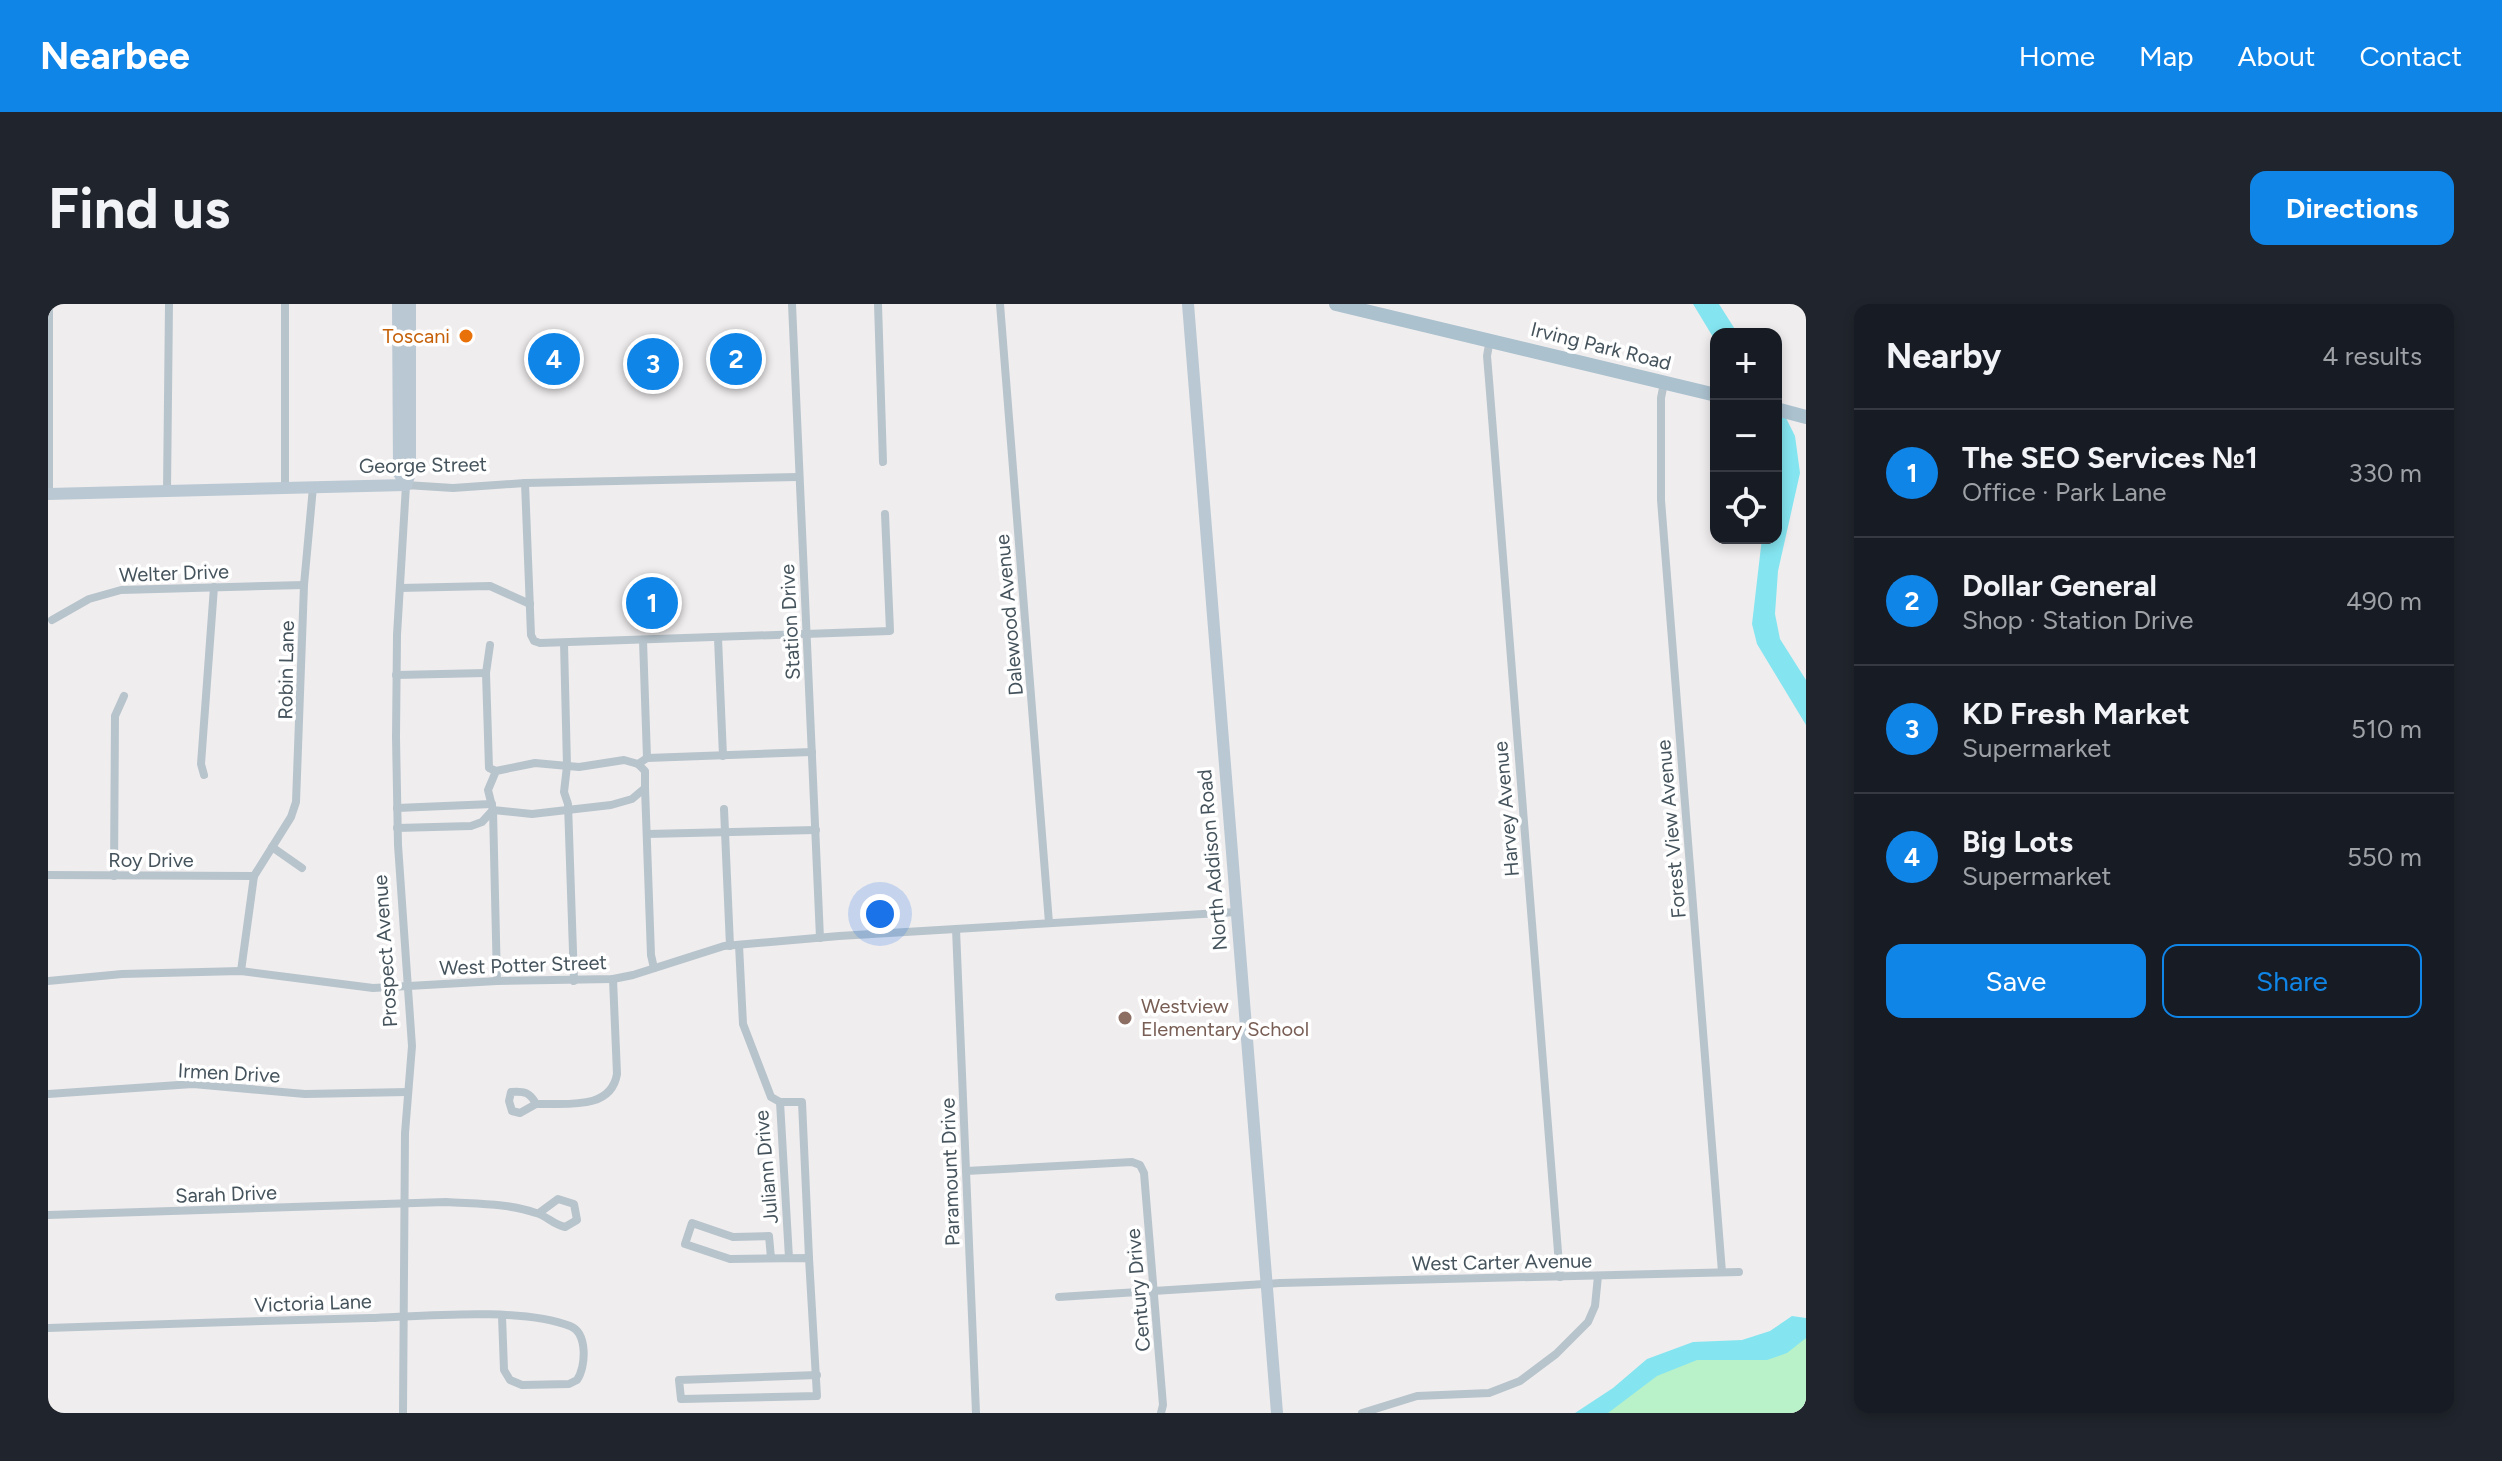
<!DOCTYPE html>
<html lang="en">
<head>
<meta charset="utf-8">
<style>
	:root { --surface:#171b24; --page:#20242c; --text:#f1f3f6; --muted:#9ea1a6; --line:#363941; --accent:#1085e8 }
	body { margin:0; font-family:Figtree,sans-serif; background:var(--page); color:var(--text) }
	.controls { position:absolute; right:24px; top:24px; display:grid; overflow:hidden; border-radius:16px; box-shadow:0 4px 12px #0003 }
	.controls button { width:72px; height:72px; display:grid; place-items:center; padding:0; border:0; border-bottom:2px solid var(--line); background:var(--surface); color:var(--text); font:40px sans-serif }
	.you { position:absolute; left:832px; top:610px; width:28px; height:28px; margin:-20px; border:6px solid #fff; border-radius:50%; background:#1a73e8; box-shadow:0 0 0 12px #1a73e833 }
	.badge { display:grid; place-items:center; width:52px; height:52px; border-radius:50%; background:var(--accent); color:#fff; font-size:26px; font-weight:700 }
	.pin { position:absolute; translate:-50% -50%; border:4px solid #fff; box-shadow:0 2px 8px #0006 }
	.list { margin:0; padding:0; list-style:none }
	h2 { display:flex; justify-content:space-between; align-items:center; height:104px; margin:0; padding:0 32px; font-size:34px }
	h2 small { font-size:26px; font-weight:400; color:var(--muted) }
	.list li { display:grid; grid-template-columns:52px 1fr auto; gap:24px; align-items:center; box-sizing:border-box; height:128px; padding:0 32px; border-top:2px solid var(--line) }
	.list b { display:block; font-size:30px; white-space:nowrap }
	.list p { margin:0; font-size:26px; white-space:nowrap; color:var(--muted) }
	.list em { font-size:26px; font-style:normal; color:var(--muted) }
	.actions { display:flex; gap:16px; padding:24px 32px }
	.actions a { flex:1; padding:18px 0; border:2px solid var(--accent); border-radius:16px; text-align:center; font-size:28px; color:var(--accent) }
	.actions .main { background:var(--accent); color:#fff }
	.icon { flex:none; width:44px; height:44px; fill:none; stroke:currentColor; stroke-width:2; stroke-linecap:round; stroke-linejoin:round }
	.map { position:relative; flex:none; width:1758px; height:1109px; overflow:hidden; border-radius:16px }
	header { display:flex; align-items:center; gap:48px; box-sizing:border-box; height:112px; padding:0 40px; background:var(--accent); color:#fff }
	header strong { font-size:38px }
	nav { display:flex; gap:44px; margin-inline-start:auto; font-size:28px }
	.intro { display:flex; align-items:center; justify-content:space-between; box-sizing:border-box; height:192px; padding:0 48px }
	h1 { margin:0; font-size:56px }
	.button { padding:20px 36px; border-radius:16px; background:var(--accent); color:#fff; font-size:28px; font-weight:700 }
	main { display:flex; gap:48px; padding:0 48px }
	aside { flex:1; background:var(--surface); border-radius:16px; box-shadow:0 4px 12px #0003 }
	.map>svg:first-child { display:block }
	.green { fill:#b9f1c8 }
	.water { fill:#84e5f0 }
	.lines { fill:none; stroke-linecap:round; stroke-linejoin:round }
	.street { stroke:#b8c4cc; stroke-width:8 }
	.secondary { stroke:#bac8d3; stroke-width:12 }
	.primary { stroke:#abc1ce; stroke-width:14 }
	.food-dot { fill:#e8710a; stroke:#fff; stroke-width:3 }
	.education-dot { fill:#8d6e63; stroke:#fff; stroke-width:3 }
	.labels { text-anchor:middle; stroke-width:7; stroke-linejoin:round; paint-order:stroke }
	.food-label { font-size:20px; fill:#c56008; stroke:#fff; text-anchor:end }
	.street-label { font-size:20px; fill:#45535c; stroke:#fff }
	.education-label { font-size:20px; fill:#785e54; stroke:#fff; text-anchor:start }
</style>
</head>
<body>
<header>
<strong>Nearbee</strong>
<nav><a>Home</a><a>Map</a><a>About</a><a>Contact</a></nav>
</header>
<div class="intro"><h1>Find us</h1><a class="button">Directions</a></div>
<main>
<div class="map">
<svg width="1758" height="1109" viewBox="0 0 1758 1109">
	<rect width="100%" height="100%" fill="#f0edee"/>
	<path class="green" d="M 1758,1028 L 1758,1109 L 1540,1109 L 1627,1056 Z"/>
	<g class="water">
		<path d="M 1645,0 L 1671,0 L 1690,30 L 1668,30 L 1668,38 Z"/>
		<path d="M 1728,94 L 1747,132 L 1752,169 L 1730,267 L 1727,310 L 1732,335 L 1758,376 L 1758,421 L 1709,340 L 1704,320 L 1714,234 L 1728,234 Z"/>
		<path d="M 1744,1012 L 1758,1014 L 1758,1034 L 1739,1049 L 1719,1056 L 1649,1056 L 1609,1072 L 1560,1109 L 1527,1109 L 1565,1084 L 1599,1055 L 1645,1038 L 1694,1036 L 1722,1027 Z"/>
	</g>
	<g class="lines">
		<g class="street">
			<path d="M 1,0 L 1,190"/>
			<path d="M 237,0 L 237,183"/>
			<path d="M 744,0 L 772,634"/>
			<path d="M 830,0 L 835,158"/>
			<path d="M 952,0 L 1001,619"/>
			<path d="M 1442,35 L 1439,52 L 1441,76 L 1512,973"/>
			<path d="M 1616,79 L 1613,94 L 1613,196 L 1674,968"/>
			<path d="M 477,179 L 483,331 L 486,337 L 492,339 L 842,327 L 837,210"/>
			<path d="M 119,187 L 121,0"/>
			<path d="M 352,284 L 442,282 L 482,300"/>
			<path d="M 4,316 L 41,295 L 73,286 L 256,281"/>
			<path d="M 670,334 L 675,452"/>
			<path d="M 595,336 L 599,454"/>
			<path d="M 516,339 L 519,462 L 516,488 L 520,500 L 526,677"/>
			<path d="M 442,341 L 438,369 L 441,464 L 448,467"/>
			<path d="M 348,371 L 438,369"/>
			<path d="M 590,460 L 599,454 L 764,448"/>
			<path d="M 156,471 L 153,460 L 166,283"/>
			<path d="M 597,484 L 603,651 L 606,664"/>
			<path d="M 349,504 L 444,500"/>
			<path d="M 676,505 L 682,642"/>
			<path d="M 445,506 L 484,510 L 563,501 L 584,495 L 597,484 L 597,467 L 590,460 L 576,456 L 531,463 L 487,459 L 448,467 L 440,486 L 445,506 L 449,677"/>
			<path d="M 349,524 L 423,522 L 434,518 L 445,506"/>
			<path d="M 599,530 L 768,526"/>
			<path d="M 224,543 L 254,564"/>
			<path d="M 0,571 L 206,572"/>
			<path d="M 66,572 L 67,412 L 76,392"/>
			<path d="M 908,625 L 928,1109"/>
			<path d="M 691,641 L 695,720 L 723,793 L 732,798 L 741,954"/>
			<path d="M 193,667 L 206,572 L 243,513 L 248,498 L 256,281 L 265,183"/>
			<path d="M 0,677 L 74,670 L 193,667 L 325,684 L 449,677 L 565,675 L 585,671 L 676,642 L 791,632 L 1188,608"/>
			<path d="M 0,790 L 145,780 L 257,790 L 360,788"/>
			<path d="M 732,798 L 754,798 L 761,954"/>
			<path d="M 488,800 L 472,809 L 464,807 L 461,797 L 463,788 C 476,787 482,788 488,800 C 517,799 563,807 569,770 L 565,675"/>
			<path d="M 918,867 L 1084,858 L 1092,861 L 1096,869 L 1115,1101 L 1113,1109"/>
			<path d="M 0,911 L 398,898 C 427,900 460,899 488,909 C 499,912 504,920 517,923 L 529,916 L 526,900 L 510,895 L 491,909"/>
			<path d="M 723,954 L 721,932 L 685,933 L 644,919 L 637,940 L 682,955 L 761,954 L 769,1092 L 633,1095 L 631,1076 L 769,1071"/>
			<path d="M 1011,993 L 1232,979 L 1691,968"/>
			<path d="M 0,1024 C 107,1020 215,1017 322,1014 C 376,1012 473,1003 522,1022 C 540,1029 538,1063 529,1076 L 521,1080 L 474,1081 L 462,1076 L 456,1066 L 454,1012"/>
			<path d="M 355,1109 L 357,829 L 364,742 L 350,541 L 348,433 L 349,331 L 358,181 L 405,184 L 477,179 L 750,173"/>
			<path d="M 1314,1109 L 1369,1092 L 1441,1089 L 1472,1077 L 1508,1050 L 1540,1018 L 1547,1002 L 1550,972"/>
		</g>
		<g class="secondary">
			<path d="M 350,0 L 351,169 L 358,181"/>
			<path d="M 1140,0 L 1229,1109"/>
			<path d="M 358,181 L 362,169 L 362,0"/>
			<path d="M 0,190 L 358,181"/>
		</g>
		<g class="primary">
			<path d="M 1288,0 L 1668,91"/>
			<path d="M 1728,105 L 1758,113"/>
		</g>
	</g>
	<circle class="food-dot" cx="418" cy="32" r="8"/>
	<circle class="education-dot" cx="1077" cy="714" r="8"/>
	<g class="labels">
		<g class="food-label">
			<text x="402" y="39">Toscani</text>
		</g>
		<g class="street-label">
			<text transform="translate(1553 42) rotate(14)" y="7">Irving Park Road</text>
			<text transform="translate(375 161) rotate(-1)" y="7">George Street</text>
			<text transform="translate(126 269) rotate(-2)" y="7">Welter Drive</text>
			<text transform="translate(961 311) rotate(-95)" y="7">Dalewood Avenue</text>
			<text transform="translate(742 318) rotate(-93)" y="7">Station Drive</text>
			<text transform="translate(238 366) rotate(-89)" y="7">Robin Lane</text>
			<text transform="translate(1458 505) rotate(-95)" y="7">Harvey Avenue</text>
			<text transform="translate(1623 525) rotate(-95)" y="7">Forest View Avenue</text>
			<text x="103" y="563">Roy Drive</text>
			<text transform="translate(1164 556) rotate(-95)" y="7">North Addison Road</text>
			<text transform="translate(337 647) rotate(-94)" y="7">Prospect Avenue</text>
			<text transform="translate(475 661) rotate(-2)" y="7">West Potter Street</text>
			<text transform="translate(181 769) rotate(3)" y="7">Irmen Drive</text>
			<text transform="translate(718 863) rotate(-95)" y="7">Juliann Drive</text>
			<text transform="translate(902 868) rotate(-92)" y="7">Paramount Drive</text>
			<text transform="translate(178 890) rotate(-2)" y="7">Sarah Drive</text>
			<text transform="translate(1454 958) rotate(-1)" y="7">West Carter Avenue</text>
			<text transform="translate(1090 986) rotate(-95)" y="7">Century Drive</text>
			<text transform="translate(265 999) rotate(-2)" y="7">Victoria Lane</text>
		</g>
		<g class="education-label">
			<text x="1093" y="709">Westview<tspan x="1093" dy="23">Elementary School</tspan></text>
		</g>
	</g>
</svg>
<div class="controls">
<button>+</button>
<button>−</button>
<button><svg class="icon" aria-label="locate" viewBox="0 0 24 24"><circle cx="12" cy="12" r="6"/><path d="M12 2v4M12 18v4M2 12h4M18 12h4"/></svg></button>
</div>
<div class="you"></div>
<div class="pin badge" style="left:604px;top:299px">1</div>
<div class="pin badge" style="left:688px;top:55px">2</div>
<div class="pin badge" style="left:605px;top:60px">3</div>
<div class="pin badge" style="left:506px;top:55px">4</div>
</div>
<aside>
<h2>Nearby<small>4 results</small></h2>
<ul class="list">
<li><span class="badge">1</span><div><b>The SEO Services №1</b><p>Office · Park Lane</p></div><em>330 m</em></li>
<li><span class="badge">2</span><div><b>Dollar General</b><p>Shop · Station Drive</p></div><em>490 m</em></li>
<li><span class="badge">3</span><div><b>KD Fresh Market</b><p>Supermarket</p></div><em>510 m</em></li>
<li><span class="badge">4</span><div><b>Big Lots</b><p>Supermarket</p></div><em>550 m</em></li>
</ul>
<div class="actions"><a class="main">Save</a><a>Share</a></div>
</aside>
</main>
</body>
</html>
